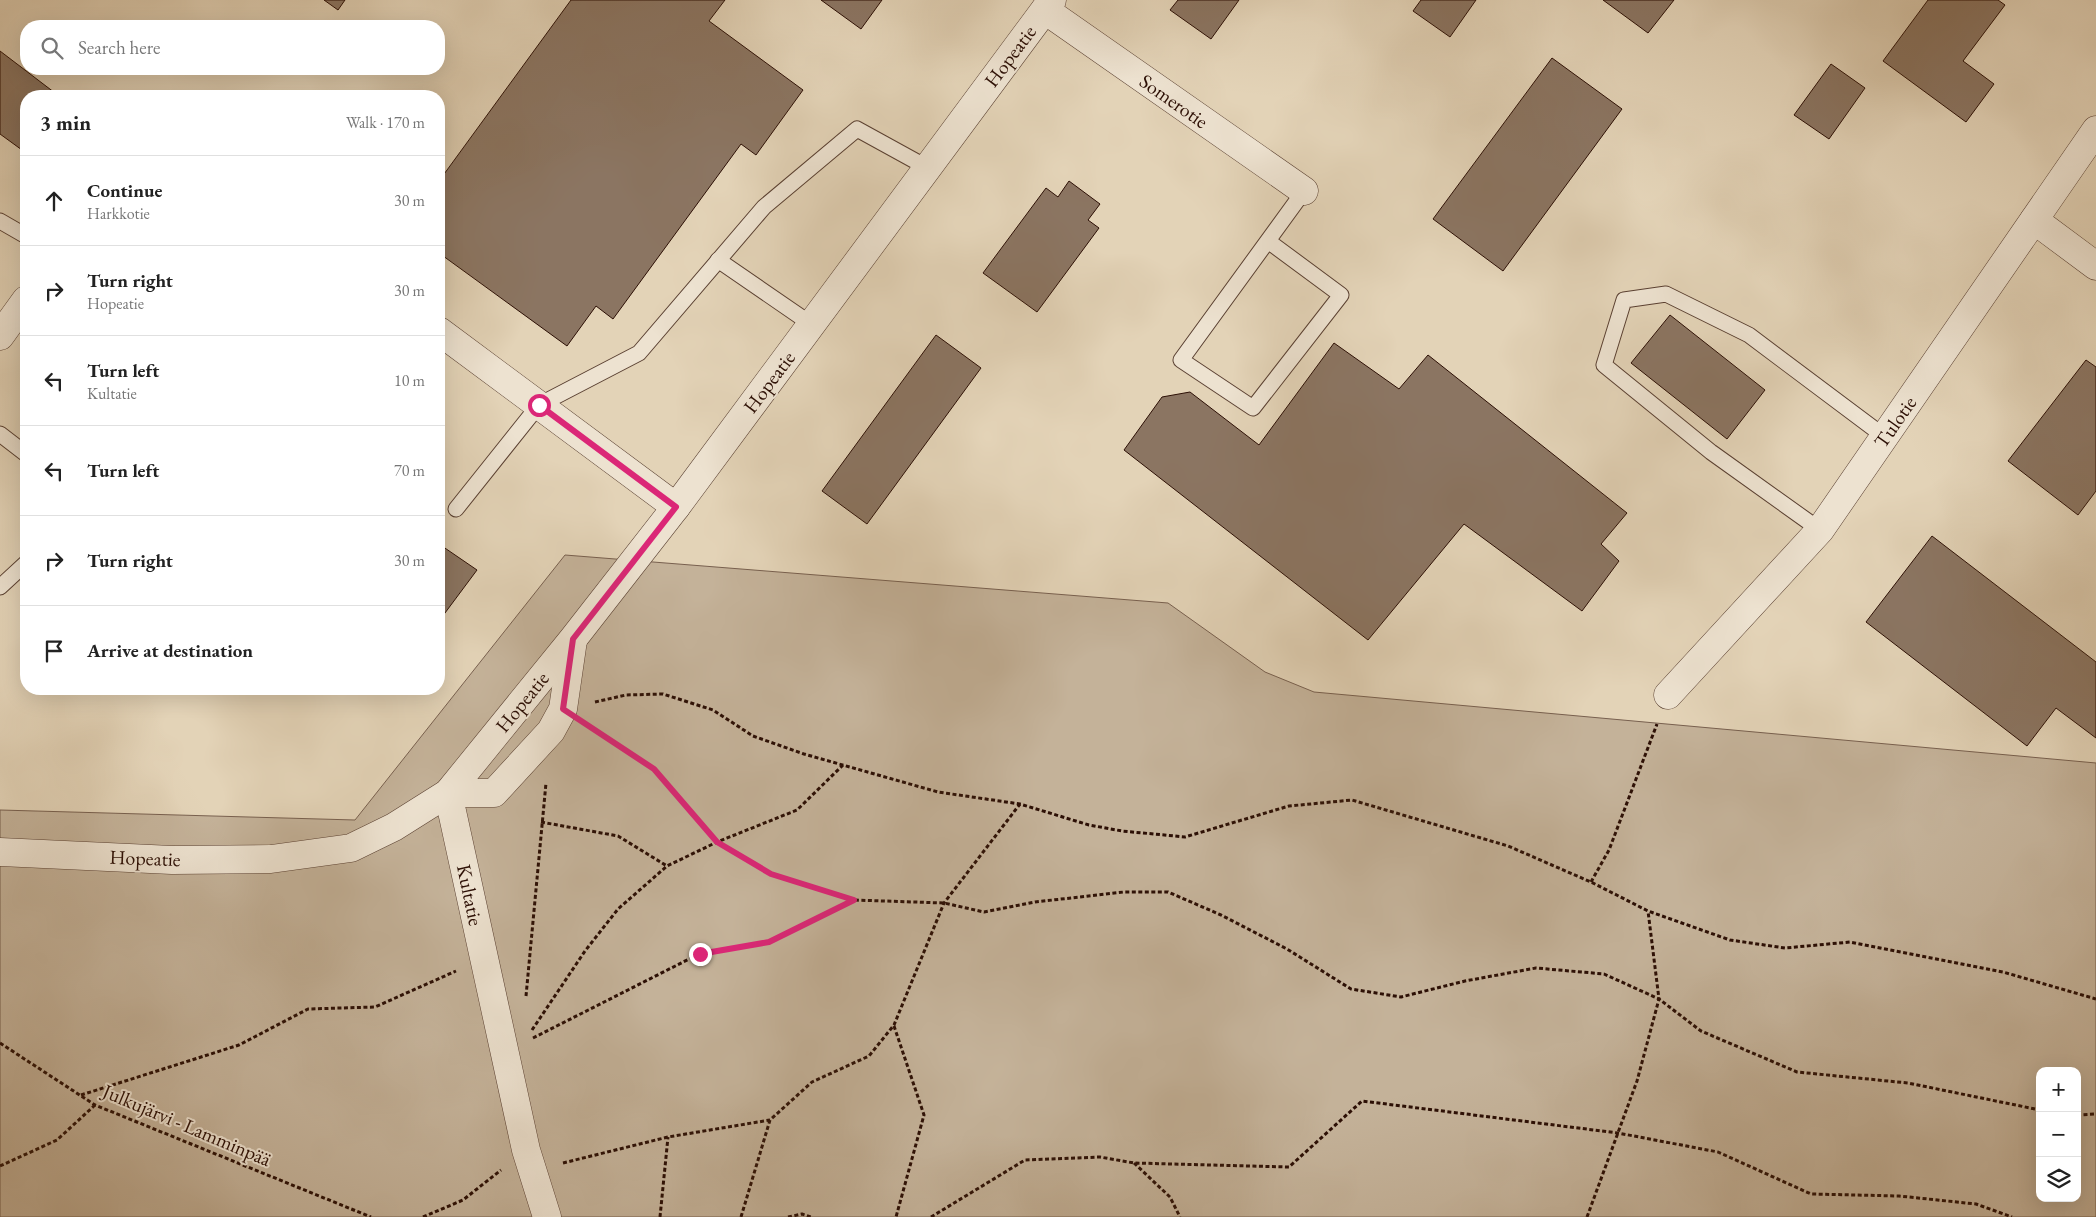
<!DOCTYPE html>
<html lang="en">
<head>
<meta charset="utf-8">
<style>
	:root { --surface:#fff; --page:#f2f2f2; --text:#222; --muted:#767676; --line:#e0e0e0 }
	body { margin:0; font-family:"EB Garamond",serif; background:var(--page); color:var(--text) }
	.controls { position:absolute; right:15px; bottom:15px; display:grid; overflow:hidden; border-radius:10px; box-shadow:0 5px 20px #0002 }
	.controls button { width:45px; height:45px; display:grid; place-items:center; padding:0; border:0; border-bottom:1px solid var(--line); background:var(--surface); color:var(--text); font:25px sans-serif }
	.stop { position:absolute; width:15px; height:15px; margin:-11px; border:4px solid #db2777; border-radius:50%; background:#fff }
	.stop.end { background:#db2777; border-color:#fff; box-shadow:0 1px 5px #0008 }
	.list { margin:0; padding:0; list-style:none }
	h2 { display:flex; justify-content:space-between; align-items:center; height:65px; margin:0; padding:0 20px; font-size:21px }
	h2 small { font-size:16px; font-weight:400; color:var(--muted) }
	.list li { display:grid; grid-template-columns:32px 1fr auto; gap:15px; align-items:center; box-sizing:border-box; height:90px; padding:0 20px; border-top:1px solid var(--line) }
	.list b { display:block; font-size:19px; white-space:nowrap }
	.list p { margin:0; font-size:16px; white-space:nowrap; color:var(--muted) }
	.list em { font-size:16px; font-style:normal; color:var(--muted) }
	.icon { flex:none; width:28px; height:28px; fill:none; stroke:currentColor; stroke-width:2; stroke-linecap:round; stroke-linejoin:round }
	.map { position:relative; flex:none; width:2096px; height:1217px; overflow:hidden }
	.search { position:absolute; background:var(--surface); box-shadow:0 5px 20px #0002; left:20px; top:20px; width:425px; height:55px; display:flex; align-items:center; gap:12px; box-sizing:border-box; padding:0 18px; border-radius:20px; color:var(--muted); font-size:19px }
	.panel { position:absolute; background:var(--surface); box-shadow:0 5px 20px #0002; left:20px; top:90px; width:425px; height:605px; border-radius:20px }
	.map>svg:first-child { display:block }
	.green { fill:#c4b299; stroke:#78604f; fill-rule:evenodd }
	.building { fill:#8b7562; stroke:#2c0f05 }
	.lines { fill:none; stroke-linecap:round; stroke-linejoin:round }
	.service-casing { stroke:#5a4032; stroke-width:17 }
	.minor-casing { stroke:#5a4032; stroke-width:29 }
	.path { stroke:#2c0f05; stroke-width:3; stroke-dasharray:4 2.5; stroke-linecap:butt }
	.service { stroke:#ede2d0; stroke-width:15 }
	.minor { stroke:#ede2d0; stroke-width:28 }
	.route { stroke:#db2777; stroke-width:6 }
	.labels { text-anchor:middle; stroke-width:4; stroke-linejoin:round; paint-order:stroke }
	.street-label { font-size:20px; fill:#2c0f05; stroke:#ede2d0 }
</style>
</head>
<body>
<div class="map">
<svg width="2096" height="1217" viewBox="0 0 2096 1217">
	<rect width="100%" height="100%" fill="#e3d3b7"/>
	<filter id="stains"><feTurbulence type="fractalNoise" baseFrequency=".004" numOctaves="4"/><feColorMatrix values="0 0 0 0 .2 0 0 0 0 .09 0 0 0 0 .02 0 0 0 .5 -.17"/></filter>
	<radialGradient id="worn" r=".72"><stop offset=".6" stop-color="#630" stop-opacity="0"/><stop offset="1" stop-color="#630" stop-opacity=".3"/></radialGradient>
	<path class="green" d="M 565,555 L 1168,603 L 1265,672 L 1314,692 L 2096,763 L 2096,1217 L 0,1217 L 0,810 L 355,820 ZM 2040,1071 L 2077,1071 L 2077,1198 L 2040,1198 Z"/>
	<g class="building">
		<path d="M 324,0 L 345,0 L 338,10 Z"/>
		<path d="M 571,0 L 725,0 L 709,21 L 803,90 L 756,155 L 741,144 L 613,319 L 596,306 L 567,346 L 439,253 L 439,181 Z"/>
		<path d="M 821,0 L 882,0 L 861,29 Z"/>
		<path d="M 1178,0 L 1239,0 L 1211,39 L 1170,10 Z"/>
		<path d="M 1421,0 L 1476,0 L 1450,37 L 1413,11 Z"/>
		<path d="M 1603,0 L 1674,0 L 1648,33 Z"/>
		<path d="M 1928,0 L 1998,0 L 2005,5 L 1963,61 L 1994,84 L 1966,122 L 1883,61 Z"/>
		<path d="M 0,51 L 59,96 L 26,96 L 26,145 L 22,150 L 0,134 Z"/>
		<path d="M 1552,58 L 1622,109 L 1503,271 L 1433,219 Z"/>
		<path d="M 1831,64 L 1865,88 L 1829,139 L 1794,115 Z"/>
		<path d="M 1069,181 L 1100,204 L 1088,220 L 1099,228 L 1037,312 L 983,273 L 1046,188 L 1058,197 Z"/>
		<path d="M 1670,315 L 1765,390 L 1727,439 L 1631,363 Z"/>
		<path d="M 936,335 L 981,368 L 867,524 L 822,491 Z"/>
		<path d="M 1334,343 L 1399,389 L 1428,355 L 1627,513 L 1601,544 L 1619,561 L 1582,611 L 1464,524 L 1368,640 L 1124,450 L 1162,397 L 1190,392 L 1259,445 Z"/>
		<path d="M 2086,360 L 2096,367 L 2096,491 L 2078,515 L 2008,461 Z"/>
		<path d="M 1932,536 L 2096,662 L 2096,738 L 2056,708 L 2027,746 L 1866,622 Z"/>
		<path d="M 439,544 L 477,570 L 439,621 Z"/>
	</g>
	<g class="lines">
		<g class="service-casing">
			<g id="service">
				<path d="M 0,221 L 26,236"/>
				<path d="M 1268,241 L 1341,295 L 1253,408 L 1181,360 L 1304,191"/>
				<path d="M 718,260 L 811,324"/>
				<path d="M 0,434 L 26,454"/>
				<path d="M 456,509 L 539,405 L 639,353 L 764,207 L 857,129 L 928,168"/>
				<path d="M 1820,530 L 1711,452 L 1604,365 L 1624,300 L 1666,294 L 1749,335 L 1885,437"/>
				<path d="M 0,587 L 26,563"/>
			</g>
		</g>
		<g class="minor-casing">
			<g id="minor">
				<path d="M 1045,10 L 1304,191"/>
				<path d="M 2034,220 L 2096,266"/>
				<path d="M 439,331 L 676,507"/>
				<path d="M 0,336 L 26,300"/>
				<path d="M 1668,695 L 1820,530 L 2096,130"/>
				<path d="M 0,852 L 172,860 L 271,859 L 351,848 L 394,827 L 448,793 L 573,639 L 676,507 L 1052,0"/>
				<path d="M 547,1217 L 526,1150 L 448,793 L 494,793 L 551,731 L 563,709 L 573,640"/>
			</g>
		</g>
		<g class="path">
			<path d="M 595,702 L 626,695 L 663,694 L 713,710 L 753,736 L 804,754 L 938,792 L 1020,804 L 1089,825 L 1122,831 L 1185,837 L 1289,806 L 1352,800 L 1508,846 L 1591,882 L 1648,911 L 1730,940 L 1785,948 L 1850,942 L 2003,972 L 2096,999"/>
			<path d="M 589,726 L 654,769 L 717,842 L 771,874 L 854,900 L 944,903 L 984,912 L 1035,902 L 1124,892 L 1168,892 L 1221,915 L 1287,949 L 1351,989 L 1401,997 L 1465,981 L 1536,968 L 1604,974 L 1659,999 L 1701,1031 L 1797,1072 L 1908,1083 L 2040,1110"/>
			<path d="M 541,822 L 618,836 L 667,866"/>
			<path d="M 1591,882 L 1609,850 L 1657,724"/>
			<path d="M 526,996 L 546,783"/>
			<path d="M 894,1026 L 924,1115 L 896,1217"/>
			<path d="M 532,1030 L 585,951 L 618,909 L 667,866 L 717,842 L 797,810 L 843,765"/>
			<path d="M 533,1038 L 699,954 L 769,942 L 854,900"/>
			<path d="M 0,1043 L 95,1105 L 371,1217"/>
			<path d="M 81,1095 L 239,1045 L 308,1009 L 375,1007 L 456,971"/>
			<path d="M 2077,1115 L 2096,1114"/>
			<path d="M 563,1163 L 668,1137 L 770,1120"/>
			<path d="M 1134,1163 L 1170,1197 L 1180,1217"/>
			<path d="M 0,1166 L 57,1140 L 95,1105"/>
			<path d="M 423,1217 L 463,1200 L 501,1170"/>
			<path d="M 660,1217 L 668,1137"/>
			<path d="M 741,1217 L 770,1120 L 812,1082 L 869,1056 L 894,1025 L 944,903 L 1020,804"/>
			<path d="M 788,1217 L 802,1214 L 811,1217"/>
			<path d="M 931,1217 L 1025,1160 L 1100,1157 L 1134,1163 L 1289,1167 L 1362,1101 L 1618,1133 L 1718,1152 L 1811,1194 L 1899,1196 L 1976,1204 L 2012,1217"/>
			<path d="M 1587,1217 L 1637,1081 L 1659,999 L 1648,911"/>
		</g>
		<use href="#service" class="service"/>
		<use href="#minor" class="minor"/>
	</g>
	<g class="lines">
		<path class="route" d="M 539,405 L 676,507 L 573,639 L 563,709 L 654,769 L 717,842 L 771,874 L 854,900 L 769,942 L 700,954"/>
	</g>
	<g class="labels">
		<g class="street-label">
			<text transform="translate(1010 56) rotate(-53)" y="7">Hopeatie</text>
			<text transform="translate(1174 101) rotate(35)" y="7">Somerotie</text>
			<text transform="translate(769 382) rotate(-53)" y="7">Hopeatie</text>
			<text transform="translate(1895 422) rotate(-55)" y="7">Tulotie</text>
			<text transform="translate(522 702) rotate(-51)" y="7">Hopeatie</text>
			<text transform="translate(145 858) rotate(2)" y="7">Hopeatie</text>
			<text transform="translate(470 895) rotate(78)" y="7">Kultatie</text>
			<text transform="translate(187 1125) rotate(23)" y="7">Julkujärvi - Lamminpää</text>
		</g>
	</g>
	<rect width="100%" height="100%" filter="url(#stains)"/>
	<rect width="100%" height="100%" fill="url(#worn)"/>
</svg>
<div class="controls">
<button>+</button>
<button>−</button>
<button><svg class="icon" aria-label="layers" viewBox="0 0 24 24"><path d="M12 4l9 5-9 5-9-5zM3 14l9 5 9-5"/></svg></button>
</div>
<div class="stop" style="left:539px;top:405px"></div>
<div class="stop end" style="left:700px;top:954px"></div>
<div class="search"><svg class="icon" aria-label="search" viewBox="0 0 24 24"><circle cx="10" cy="10" r="6"/><path d="M15 15l6 6"/></svg>Search here</div>
<section class="panel">
<h2>3 min<small>Walk · 170 m</small></h2>
<ul class="list">
<li><svg class="icon" aria-label="ahead" viewBox="0 0 24 24"><path d="M12 20V5M6 11l6-6 6 6"/></svg><div><b>Continue</b><p>Harkkotie</p></div><em>30 m</em></li>
<li><svg class="icon" aria-label="right" viewBox="0 0 24 24"><path d="M7 20v-9h11M14 6l5 5-5 5"/></svg><div><b>Turn right</b><p>Hopeatie</p></div><em>30 m</em></li>
<li><svg class="icon" aria-label="left" viewBox="0 0 24 24"><path d="M17 20v-9H6M10 6l-5 5 5 5"/></svg><div><b>Turn left</b><p>Kultatie</p></div><em>10 m</em></li>
<li><svg class="icon" aria-label="left" viewBox="0 0 24 24"><path d="M17 20v-9H6M10 6l-5 5 5 5"/></svg><div><b>Turn left</b></div><em>70 m</em></li>
<li><svg class="icon" aria-label="right" viewBox="0 0 24 24"><path d="M7 20v-9h11M14 6l5 5-5 5"/></svg><div><b>Turn right</b></div><em>30 m</em></li>
<li><svg class="icon" aria-label="arrive" viewBox="0 0 24 24"><path d="M6 21V4h12l-3 4 3 4H6"/></svg><div><b>Arrive at destination</b></div></li>
</ul>
</section>
</div>
</body>
</html>
